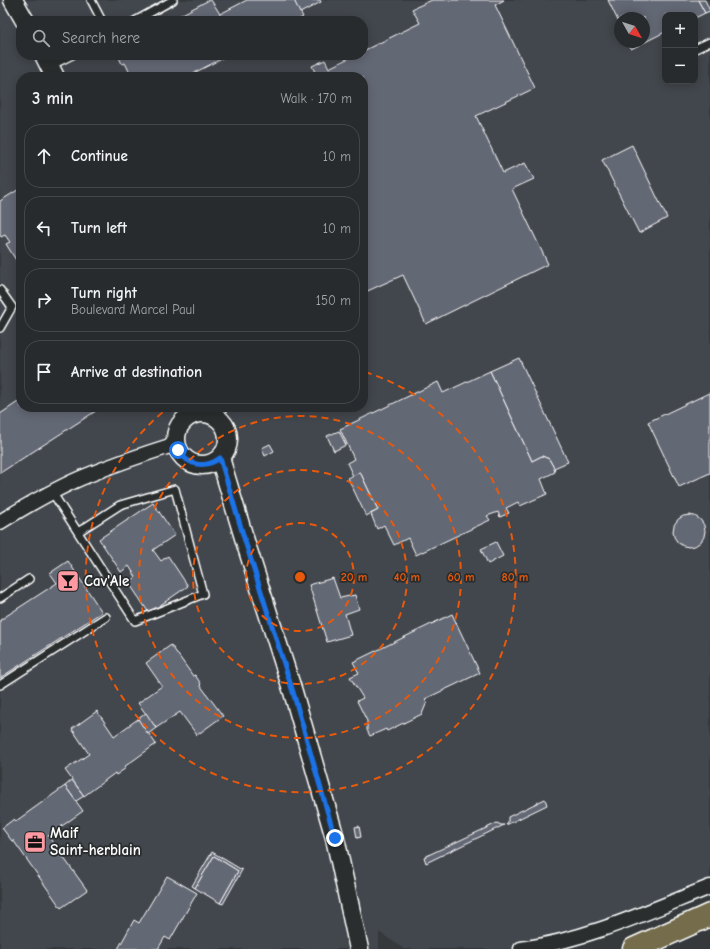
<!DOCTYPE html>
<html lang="en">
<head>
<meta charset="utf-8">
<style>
	:root { --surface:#282b2d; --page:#303335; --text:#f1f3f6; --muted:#a5a7aa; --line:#444749 }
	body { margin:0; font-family:"Comic Neue",sans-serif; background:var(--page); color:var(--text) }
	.controls { position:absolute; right:12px; top:12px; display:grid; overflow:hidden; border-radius:8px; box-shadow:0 2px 10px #0003 }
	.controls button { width:36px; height:36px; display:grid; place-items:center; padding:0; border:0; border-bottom:1px solid var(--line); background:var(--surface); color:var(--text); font:20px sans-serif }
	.compass { position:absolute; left:614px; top:12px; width:36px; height:36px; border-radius:50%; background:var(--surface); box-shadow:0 2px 10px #0003; rotate:129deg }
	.stop { position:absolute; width:12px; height:12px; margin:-9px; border:3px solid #1a73e8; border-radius:50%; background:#fff }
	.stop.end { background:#1a73e8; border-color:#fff; box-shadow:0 1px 4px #0008 }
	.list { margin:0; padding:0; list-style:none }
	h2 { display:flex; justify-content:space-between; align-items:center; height:52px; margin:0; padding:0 16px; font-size:17px }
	h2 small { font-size:13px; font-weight:400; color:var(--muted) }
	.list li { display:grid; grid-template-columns:26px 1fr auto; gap:12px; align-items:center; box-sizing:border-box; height:64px; margin:0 8px 8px; padding:0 8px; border:1px solid var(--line); border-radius:16px }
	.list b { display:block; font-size:15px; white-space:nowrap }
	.list p { margin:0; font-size:13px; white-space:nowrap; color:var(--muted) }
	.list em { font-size:13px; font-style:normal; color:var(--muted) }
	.icon { flex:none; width:22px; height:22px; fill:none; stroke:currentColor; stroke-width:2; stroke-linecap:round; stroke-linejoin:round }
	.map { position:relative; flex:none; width:710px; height:949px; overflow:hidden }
	.search { position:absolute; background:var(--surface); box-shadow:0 2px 10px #0003; left:16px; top:16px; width:352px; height:44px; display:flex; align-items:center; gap:10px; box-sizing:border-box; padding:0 14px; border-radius:16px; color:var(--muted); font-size:15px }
	.panel { position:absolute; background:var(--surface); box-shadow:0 2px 10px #0003; left:16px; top:72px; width:352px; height:340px; border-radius:16px }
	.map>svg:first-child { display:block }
	.built { fill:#43474d; fill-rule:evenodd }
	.building { fill:#636775; stroke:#fff }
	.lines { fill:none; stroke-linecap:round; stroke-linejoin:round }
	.service-casing { stroke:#fff; stroke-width:10 }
	.minor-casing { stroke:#fff; stroke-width:17 }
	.tertiary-casing { stroke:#fff; stroke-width:21 }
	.trunk-casing { stroke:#fff; stroke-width:25 }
	.service { stroke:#2a2d2e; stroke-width:7 }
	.minor { stroke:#2a2d2e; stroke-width:14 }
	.tertiary { stroke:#2a2d2e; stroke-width:18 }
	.trunk { stroke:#746c4b; stroke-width:22 }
	.route { stroke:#1a73e8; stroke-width:5 }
	.ring { fill:none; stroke:#e8590c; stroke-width:2; stroke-dasharray:7 5 }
	.labels { text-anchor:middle; stroke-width:3.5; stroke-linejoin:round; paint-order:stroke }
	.poi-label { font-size:15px; font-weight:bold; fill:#fff; stroke:#2a2d2e; text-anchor:start }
	.centre { fill:#e8590c; stroke:#2a2d2e; stroke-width:2 }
	.ring-label { font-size:12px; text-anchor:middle; font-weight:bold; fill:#e8590c; stroke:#2a2d2e; stroke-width:3.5; stroke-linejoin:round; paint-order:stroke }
</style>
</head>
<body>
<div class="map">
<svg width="710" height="949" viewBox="0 0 710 949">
	<rect width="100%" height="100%" fill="#35393c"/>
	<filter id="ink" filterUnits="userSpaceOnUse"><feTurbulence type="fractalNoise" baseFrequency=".025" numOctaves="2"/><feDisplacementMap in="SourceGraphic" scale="8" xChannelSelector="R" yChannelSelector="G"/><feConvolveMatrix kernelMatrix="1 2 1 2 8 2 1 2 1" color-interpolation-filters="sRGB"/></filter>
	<g filter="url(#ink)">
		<path class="built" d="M 0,0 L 710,0 L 710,889 L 567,949 L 404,949 L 379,932 L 379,949 L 0,949 ZM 665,15 L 695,15 L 695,81 L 665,81 ZM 620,18 L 644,18 L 644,42 L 620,42 ZM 21,21 L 363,21 L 363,55 L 21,55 ZM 21,77 L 363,77 L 363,407 L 21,407 Z"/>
		<g class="building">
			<path d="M 209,0 L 211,0 L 220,14 L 247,0 L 294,0 L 303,17 L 296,21 L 169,21 Z"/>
			<path d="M 294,0 L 320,0 L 321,2 L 300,13 Z"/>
			<path d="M 432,0 L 504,0 L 495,5 L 535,88 L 476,116 L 503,173 L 525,163 L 534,179 L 512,189 L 548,264 L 426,324 L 403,275 L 363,293 L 363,77 L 310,77 L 316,74 L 312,66 L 325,60 L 329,68 L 355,55 L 363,55 L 363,51 L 420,23 L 412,9 Z"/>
			<path d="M 608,0 L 698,0 L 705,13 L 695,18 L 695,15 L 665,15 L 665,32 L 631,49 L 628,42 L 644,42 L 644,18 L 620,18 L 620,25 Z"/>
			<path d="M 698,0 L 705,0 L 710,11 L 705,13 Z"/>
			<path d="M 118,55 L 229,55 L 186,77 L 132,77 L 125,63 L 122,64 Z"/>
			<path d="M 632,145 L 667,218 L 639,233 L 602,160 Z"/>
			<path d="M 21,188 L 21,268 L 6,244 L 10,242 L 5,235 L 1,237 L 0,235 L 0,201 Z"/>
			<path d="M 519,358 L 568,462 L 554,468 L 549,459 L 542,456 L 532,461 L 490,371 Z"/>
			<path d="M 490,371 L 532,461 L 542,456 L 549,459 L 554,468 L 555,472 L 541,479 L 547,494 L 520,506 L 518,502 L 506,508 L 509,513 L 500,517 L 498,512 L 487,516 L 490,520 L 416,555 L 408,538 L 394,545 L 384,525 L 377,529 L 371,514 L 378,510 L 360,472 L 353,476 L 347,463 L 354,459 L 340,429 L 438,382 L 443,393 Z"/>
			<path d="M 709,393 L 710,395 L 710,473 L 679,487 L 648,422 Z"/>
			<path d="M 21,400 L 21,407 L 102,407 L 0,473 L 0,414 Z"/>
			<path d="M 339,431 L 346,445 L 334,451 L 327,436 Z"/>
			<path d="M 270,444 L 274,451 L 265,456 L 262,448 Z"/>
			<path d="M 360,472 L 378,510 L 366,516 L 348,478 Z"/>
			<path d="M 153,503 L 175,535 L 153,550 L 161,561 L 168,556 L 188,586 L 149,613 L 129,583 L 136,577 L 129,566 L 121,572 L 99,539 Z"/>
			<circle cx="689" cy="531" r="16"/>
			<path d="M 496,542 L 503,556 L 488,564 L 481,549 Z"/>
			<path d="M 68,561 L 102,612 L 0,678 L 0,620 L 57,583 L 50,573 Z"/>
			<path d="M 333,578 L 340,598 L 355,595 L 359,609 L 345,614 L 351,635 L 327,642 L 309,585 Z"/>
			<path d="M 452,614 L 480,673 L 425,699 L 427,702 L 422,714 L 387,731 L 386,729 L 370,736 L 367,730 L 367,721 L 357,701 L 363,698 L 350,677 L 359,673 L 353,662 Z"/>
			<path d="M 171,645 L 193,676 L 195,675 L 201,684 L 200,685 L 223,716 L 197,735 L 180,712 L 156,728 L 138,703 L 162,686 L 146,663 Z"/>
			<path d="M 97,711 L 114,736 L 138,719 L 156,744 L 124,767 L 126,768 L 116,775 L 115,773 L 84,796 L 65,770 L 89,754 L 72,729 Z"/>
			<path d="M 146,713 L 156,728 L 148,734 L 138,719 Z"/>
			<path d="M 72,780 L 84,796 L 76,801 L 65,786 Z"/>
			<path d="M 65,786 L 83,811 L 48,836 L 87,890 L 61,908 L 13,840 L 12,841 L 2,828 L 14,819 L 16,821 Z"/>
			<path d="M 545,799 L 547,805 L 506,825 L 508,822 L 508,817 Z"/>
			<path d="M 497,823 L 501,825 L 504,825 L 426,863 L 424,857 Z"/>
			<path d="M 359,826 L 361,837 L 357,838 L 355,827 Z"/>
			<path d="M 212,852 L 242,870 L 223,904 L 220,903 L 238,871 L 214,856 L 195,888 L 192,886 Z"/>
			<path d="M 214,856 L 238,871 L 220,903 L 195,888 Z"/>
			<path d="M 167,876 L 197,893 L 170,940 L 165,937 L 158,949 L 118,949 L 134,920 L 139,923 Z"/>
		</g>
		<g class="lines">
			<g class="service-casing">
				<g id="service">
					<path d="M 91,0 L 102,21"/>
					<path d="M 135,21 L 173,0"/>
					<path d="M 695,49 L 710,42"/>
					<path d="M 50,66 L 72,55"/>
					<path d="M 0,290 L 12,307 L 0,328"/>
					<path d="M 52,492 L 135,621 L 203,594 L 175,489 L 120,505 L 78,532"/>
					<path d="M 0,598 L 29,579"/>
					<path d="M 0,685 L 106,617"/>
				</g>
			</g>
			<g class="minor-casing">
				<g id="minor">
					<path d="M 0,522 C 26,506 53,490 81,478 C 112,465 144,454 176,444"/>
					<path d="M 521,949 C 587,940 649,911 710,887"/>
				</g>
			</g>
			<g class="tertiary-casing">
				<g id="tertiary">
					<path d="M 13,0 L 25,21"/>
					<path d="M 44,55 L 55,77"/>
					<circle cx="202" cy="439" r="26"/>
					<path d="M 220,458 L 245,541 L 293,692 L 335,838 L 359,949"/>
				</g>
			</g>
			<g class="trunk-casing">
				<path id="trunk" d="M 634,949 L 710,915"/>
			</g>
			<use href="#service" class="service"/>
			<use href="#minor" class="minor"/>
			<use href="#tertiary" class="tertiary"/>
			<use href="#trunk" class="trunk"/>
		</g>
	</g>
	<g class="lines" filter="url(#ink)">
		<path class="route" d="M 178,450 C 188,466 205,469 220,458 L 245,541 L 293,692 L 335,838"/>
	</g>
	<g class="ring">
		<circle cx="300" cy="577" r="54"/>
		<circle cx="300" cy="577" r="107"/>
		<circle cx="300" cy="577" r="161"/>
		<path d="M365 372A215 215 0 1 1 168 408"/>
	</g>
	<defs>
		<g id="bar-square" transform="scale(1.15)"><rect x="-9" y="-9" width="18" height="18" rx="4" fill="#ff9aa2" stroke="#2a2d2e"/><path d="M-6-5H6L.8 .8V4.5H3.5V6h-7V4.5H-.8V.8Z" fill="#111"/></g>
		<g id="office-square" transform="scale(1.15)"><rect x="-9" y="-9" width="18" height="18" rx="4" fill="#ff9aa2" stroke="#2a2d2e"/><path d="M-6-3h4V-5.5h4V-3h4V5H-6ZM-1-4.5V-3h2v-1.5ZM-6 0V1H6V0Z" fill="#111"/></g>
	</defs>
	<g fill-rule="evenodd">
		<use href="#bar-square" x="68" y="581"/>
		<use href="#office-square" x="35" y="842"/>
	</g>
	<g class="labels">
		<g class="poi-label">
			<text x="84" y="586">Cav'Ale</text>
			<text x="50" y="838">Maif<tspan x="50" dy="17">Saint-herblain</tspan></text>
		</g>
	</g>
	<circle cx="300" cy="577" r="6" class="centre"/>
	<g class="ring-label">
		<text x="354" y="581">20 m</text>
		<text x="407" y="581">40 m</text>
		<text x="461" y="581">60 m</text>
		<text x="515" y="581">80 m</text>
	</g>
</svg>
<div class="controls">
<button>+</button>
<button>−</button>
</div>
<svg class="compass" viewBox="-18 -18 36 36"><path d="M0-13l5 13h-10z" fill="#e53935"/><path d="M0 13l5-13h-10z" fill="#a5a7aa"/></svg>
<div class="stop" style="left:178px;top:450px"></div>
<div class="stop end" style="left:335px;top:838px"></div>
<div class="search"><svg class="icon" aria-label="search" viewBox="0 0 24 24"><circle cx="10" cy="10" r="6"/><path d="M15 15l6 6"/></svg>Search here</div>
<section class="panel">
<h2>3 min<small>Walk · 170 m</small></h2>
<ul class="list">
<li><svg class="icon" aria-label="ahead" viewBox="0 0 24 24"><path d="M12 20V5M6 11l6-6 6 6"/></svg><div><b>Continue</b></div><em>10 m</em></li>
<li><svg class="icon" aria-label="left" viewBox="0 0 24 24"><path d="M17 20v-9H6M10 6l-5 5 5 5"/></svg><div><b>Turn left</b></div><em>10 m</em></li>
<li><svg class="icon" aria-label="right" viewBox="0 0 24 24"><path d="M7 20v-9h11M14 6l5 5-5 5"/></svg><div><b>Turn right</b><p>Boulevard Marcel Paul</p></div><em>150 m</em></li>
<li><svg class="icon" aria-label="arrive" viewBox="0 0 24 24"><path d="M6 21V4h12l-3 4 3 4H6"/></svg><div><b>Arrive at destination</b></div></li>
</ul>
</section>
</div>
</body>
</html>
